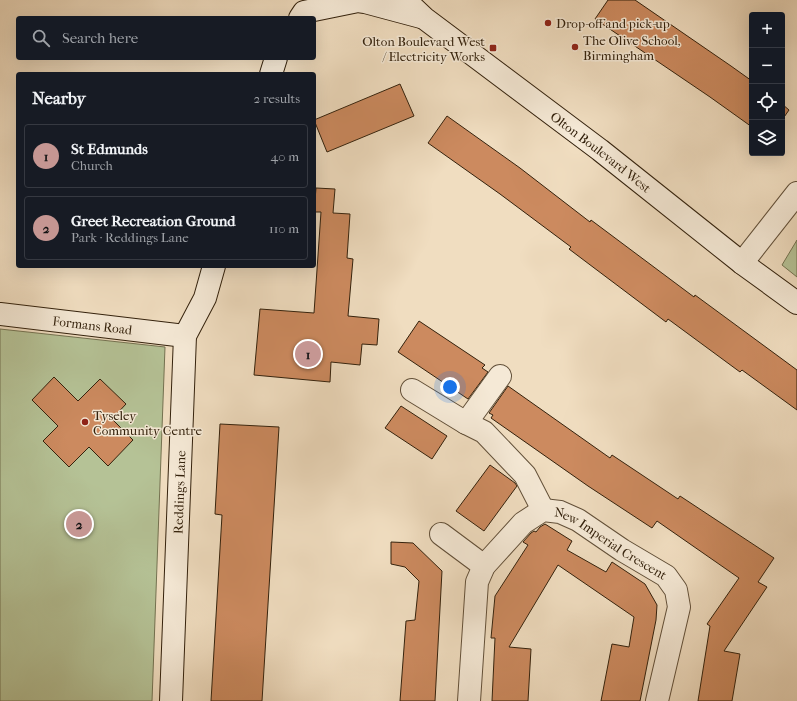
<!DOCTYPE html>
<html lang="en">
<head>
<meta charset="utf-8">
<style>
	:root { --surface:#171b24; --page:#20242c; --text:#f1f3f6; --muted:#9ea1a6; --line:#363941; --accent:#c59692 }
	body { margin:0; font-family:"IM FELL French Canon",serif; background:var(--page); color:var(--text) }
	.controls { position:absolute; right:12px; top:12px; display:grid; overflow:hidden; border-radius:4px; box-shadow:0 4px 16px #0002 }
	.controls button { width:36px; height:36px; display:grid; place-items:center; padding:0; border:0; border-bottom:1px solid var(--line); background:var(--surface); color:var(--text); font:20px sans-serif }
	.you { position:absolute; left:450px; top:387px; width:14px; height:14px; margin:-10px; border:3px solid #fff; border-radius:50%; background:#1a73e8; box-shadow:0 0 0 6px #1a73e833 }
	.badge { display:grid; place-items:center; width:26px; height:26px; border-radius:50%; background:var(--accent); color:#111; font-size:13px; font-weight:700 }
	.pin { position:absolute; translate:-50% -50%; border:2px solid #fff; box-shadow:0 1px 4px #0006 }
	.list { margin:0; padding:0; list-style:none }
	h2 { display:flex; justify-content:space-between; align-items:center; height:52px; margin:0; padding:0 16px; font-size:17px }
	h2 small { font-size:13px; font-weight:400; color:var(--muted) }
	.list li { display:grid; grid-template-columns:26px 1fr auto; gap:12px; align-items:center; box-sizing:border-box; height:64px; margin:0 8px 8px; padding:0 8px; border:1px solid var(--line); border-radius:4px }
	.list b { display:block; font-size:15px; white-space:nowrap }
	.list p { margin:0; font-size:13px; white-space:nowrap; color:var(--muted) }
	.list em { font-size:13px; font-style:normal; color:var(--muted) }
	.icon { flex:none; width:22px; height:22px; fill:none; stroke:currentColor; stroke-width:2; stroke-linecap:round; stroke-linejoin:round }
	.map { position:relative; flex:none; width:797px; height:701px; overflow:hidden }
	.search { position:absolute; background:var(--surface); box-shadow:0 4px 16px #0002; left:16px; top:16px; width:300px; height:44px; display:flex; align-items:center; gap:10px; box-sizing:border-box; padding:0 14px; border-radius:4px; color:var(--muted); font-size:15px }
	.panel { position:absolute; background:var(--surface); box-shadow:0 4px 16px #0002; left:16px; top:72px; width:300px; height:196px; border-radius:4px }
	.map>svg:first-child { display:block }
	.green { fill:#b5c296; stroke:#747251 }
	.building { fill:#cc8a5f; stroke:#33210c }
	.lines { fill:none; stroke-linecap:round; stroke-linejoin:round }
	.street-casing { stroke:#625039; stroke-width:24 }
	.secondary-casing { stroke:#33210c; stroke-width:24 }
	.street { stroke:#f5e9d6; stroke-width:22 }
	.secondary { stroke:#f5e9d6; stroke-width:22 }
	.poi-dot { fill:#8f2418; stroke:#f5e9d6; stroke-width:1.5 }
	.labels { text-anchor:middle; stroke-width:3; stroke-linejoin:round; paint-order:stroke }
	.poi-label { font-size:13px; fill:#33210c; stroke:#f5e9d6; text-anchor:start }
	.street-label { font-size:13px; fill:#33210c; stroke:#f5e9d6 }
</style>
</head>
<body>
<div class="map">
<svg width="797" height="701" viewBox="0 0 797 701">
	<rect width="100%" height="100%" fill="#f0ddc0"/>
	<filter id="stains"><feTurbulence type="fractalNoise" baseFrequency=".005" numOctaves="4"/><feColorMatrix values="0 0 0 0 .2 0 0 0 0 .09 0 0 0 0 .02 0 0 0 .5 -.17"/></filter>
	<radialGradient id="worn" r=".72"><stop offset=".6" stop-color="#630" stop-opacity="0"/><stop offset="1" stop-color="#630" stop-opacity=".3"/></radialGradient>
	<g class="green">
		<path d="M 797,240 L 797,277 L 782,265 Z"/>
		<path d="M 0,329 L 165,347 L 152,701 L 0,701 Z"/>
	</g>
	<g class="building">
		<path d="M 608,0 L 635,0 L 731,66 L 752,81 L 752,127 L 710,97 L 595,19 Z"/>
		<path d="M 400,84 L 414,116 L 327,152 L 314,120 Z"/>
		<path d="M 782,104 L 789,110 L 782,120 Z"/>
		<path d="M 447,116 L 520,168 L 590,222 L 591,220 L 694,297 L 695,295 L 797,370 L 797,410 L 742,370 L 740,372 L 668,319 L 666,322 L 569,249 L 571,247 L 500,194 L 428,143 Z"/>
		<path d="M 316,188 L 335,189 L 333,213 L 350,214 L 347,258 L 353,259 L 348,316 L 379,319 L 377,345 L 362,344 L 360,365 L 331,362 L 330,382 L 254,375 L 260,309 L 314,313 L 321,212 L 314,212 Z"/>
		<path d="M 419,321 L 485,365 L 482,368 L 488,372 L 468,399 L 398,352 Z"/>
		<path d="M 54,377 L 78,401 L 100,379 L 126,404 L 112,419 L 133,440 L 108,466 L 89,447 L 69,467 L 43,441 L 58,426 L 32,400 Z"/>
		<path d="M 508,386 L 610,458 L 612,455 L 678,499 L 680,496 L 774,558 L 758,582 L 767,587 L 724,651 L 740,654 L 732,701 L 698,701 L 710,626 L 707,624 L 739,578 L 657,521 L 652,528 L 588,486 L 491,418 L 493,415 L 489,413 Z"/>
		<path d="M 401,406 L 447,436 L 432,459 L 385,428 Z"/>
		<path d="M 220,424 L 279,427 L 262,701 L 211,701 L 222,515 L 215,514 Z"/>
		<path d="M 490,465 L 515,483 L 517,486 L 484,531 L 456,511 Z"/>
		<path d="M 545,524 L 572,541 L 567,550 L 606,572 L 612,562 L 645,584 L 657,605 L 656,620 L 640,701 L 601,701 L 612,644 L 629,647 L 634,617 L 558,565 L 509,647 L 531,649 L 528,701 L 492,701 L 495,638 L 491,638 L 495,596 L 528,545 L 523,542 L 531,533 L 534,531 L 536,532 L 540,527 Z"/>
		<path d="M 391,542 L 413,543 L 442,571 L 435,701 L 400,701 L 406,621 L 415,620 L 419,581 L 405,567 L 391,564 Z"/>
	</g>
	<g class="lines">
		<g class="street-casing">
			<g id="street">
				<path d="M 742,263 L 797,193"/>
				<path d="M 412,390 L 466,423 L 484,432 L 525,475 L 543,510"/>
				<path d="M 466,423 L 500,376"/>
				<path d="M 441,534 L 484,566"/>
				<path id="s1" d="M 469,701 L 477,582 L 484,566 L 523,523 L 543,510 L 560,512 L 578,520 L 622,550 L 666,576 L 676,590 L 679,607 L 657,701"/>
			</g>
		</g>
		<g class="secondary-casing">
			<g id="secondary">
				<path id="s2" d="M 405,0 L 424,18 L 600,150 L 742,263 L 797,303"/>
				<path d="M 300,18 L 304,12 L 358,1 L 365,2 L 421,17"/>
				<path d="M 271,74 L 276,58"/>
				<path id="s3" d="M 0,314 L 185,336"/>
				<path id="s4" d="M 171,701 L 185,336 L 205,298 L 214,266"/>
			</g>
		</g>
		<use href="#street" class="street"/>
		<use href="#secondary" class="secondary"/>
	</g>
	<g class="poi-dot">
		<circle cx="548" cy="23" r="4"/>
		<circle cx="575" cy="47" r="4"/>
		<rect x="489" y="44" width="8" height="8" rx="2"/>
		<circle cx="85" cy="422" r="4"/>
	</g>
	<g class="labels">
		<g class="poi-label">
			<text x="556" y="28">Drop-off and pick-up</text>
			<text x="583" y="45">The Olive School,<tspan x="583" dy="15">Birmingham</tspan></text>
			<text x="485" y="46" text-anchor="end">Olton Boulevard West<tspan x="485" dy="15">/ Electricity Works</tspan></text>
			<text x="93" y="420">Tyseley<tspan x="93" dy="15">Community Centre</tspan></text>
		</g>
		<g class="street-label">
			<text dy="5" stroke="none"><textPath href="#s2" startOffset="248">Olton Boulevard West</textPath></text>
			<text dy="5" stroke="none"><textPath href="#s3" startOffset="93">Formans Road</textPath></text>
			<text dy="5" stroke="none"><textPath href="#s4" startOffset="209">Reddings Lane</textPath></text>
			<text dy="5" stroke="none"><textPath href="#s1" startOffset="295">New Imperial Crescent</textPath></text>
		</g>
	</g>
	<rect width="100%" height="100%" filter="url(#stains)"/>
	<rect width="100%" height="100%" fill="url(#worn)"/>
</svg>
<div class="controls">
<button>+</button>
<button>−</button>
<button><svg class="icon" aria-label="locate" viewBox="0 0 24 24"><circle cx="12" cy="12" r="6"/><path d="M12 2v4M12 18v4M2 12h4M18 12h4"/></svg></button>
<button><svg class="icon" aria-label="layers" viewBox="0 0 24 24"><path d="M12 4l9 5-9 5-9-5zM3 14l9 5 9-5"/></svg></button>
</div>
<div class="you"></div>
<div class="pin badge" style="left:308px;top:354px">1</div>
<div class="pin badge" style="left:79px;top:524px">2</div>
<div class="search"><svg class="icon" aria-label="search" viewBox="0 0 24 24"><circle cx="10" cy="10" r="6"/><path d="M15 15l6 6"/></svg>Search here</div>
<section class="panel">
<h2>Nearby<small>2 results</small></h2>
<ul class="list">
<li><span class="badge">1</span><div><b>St Edmunds</b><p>Church</p></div><em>40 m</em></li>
<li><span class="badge">2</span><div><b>Greet Recreation Ground</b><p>Park · Reddings Lane</p></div><em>110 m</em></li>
</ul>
</section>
</div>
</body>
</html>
